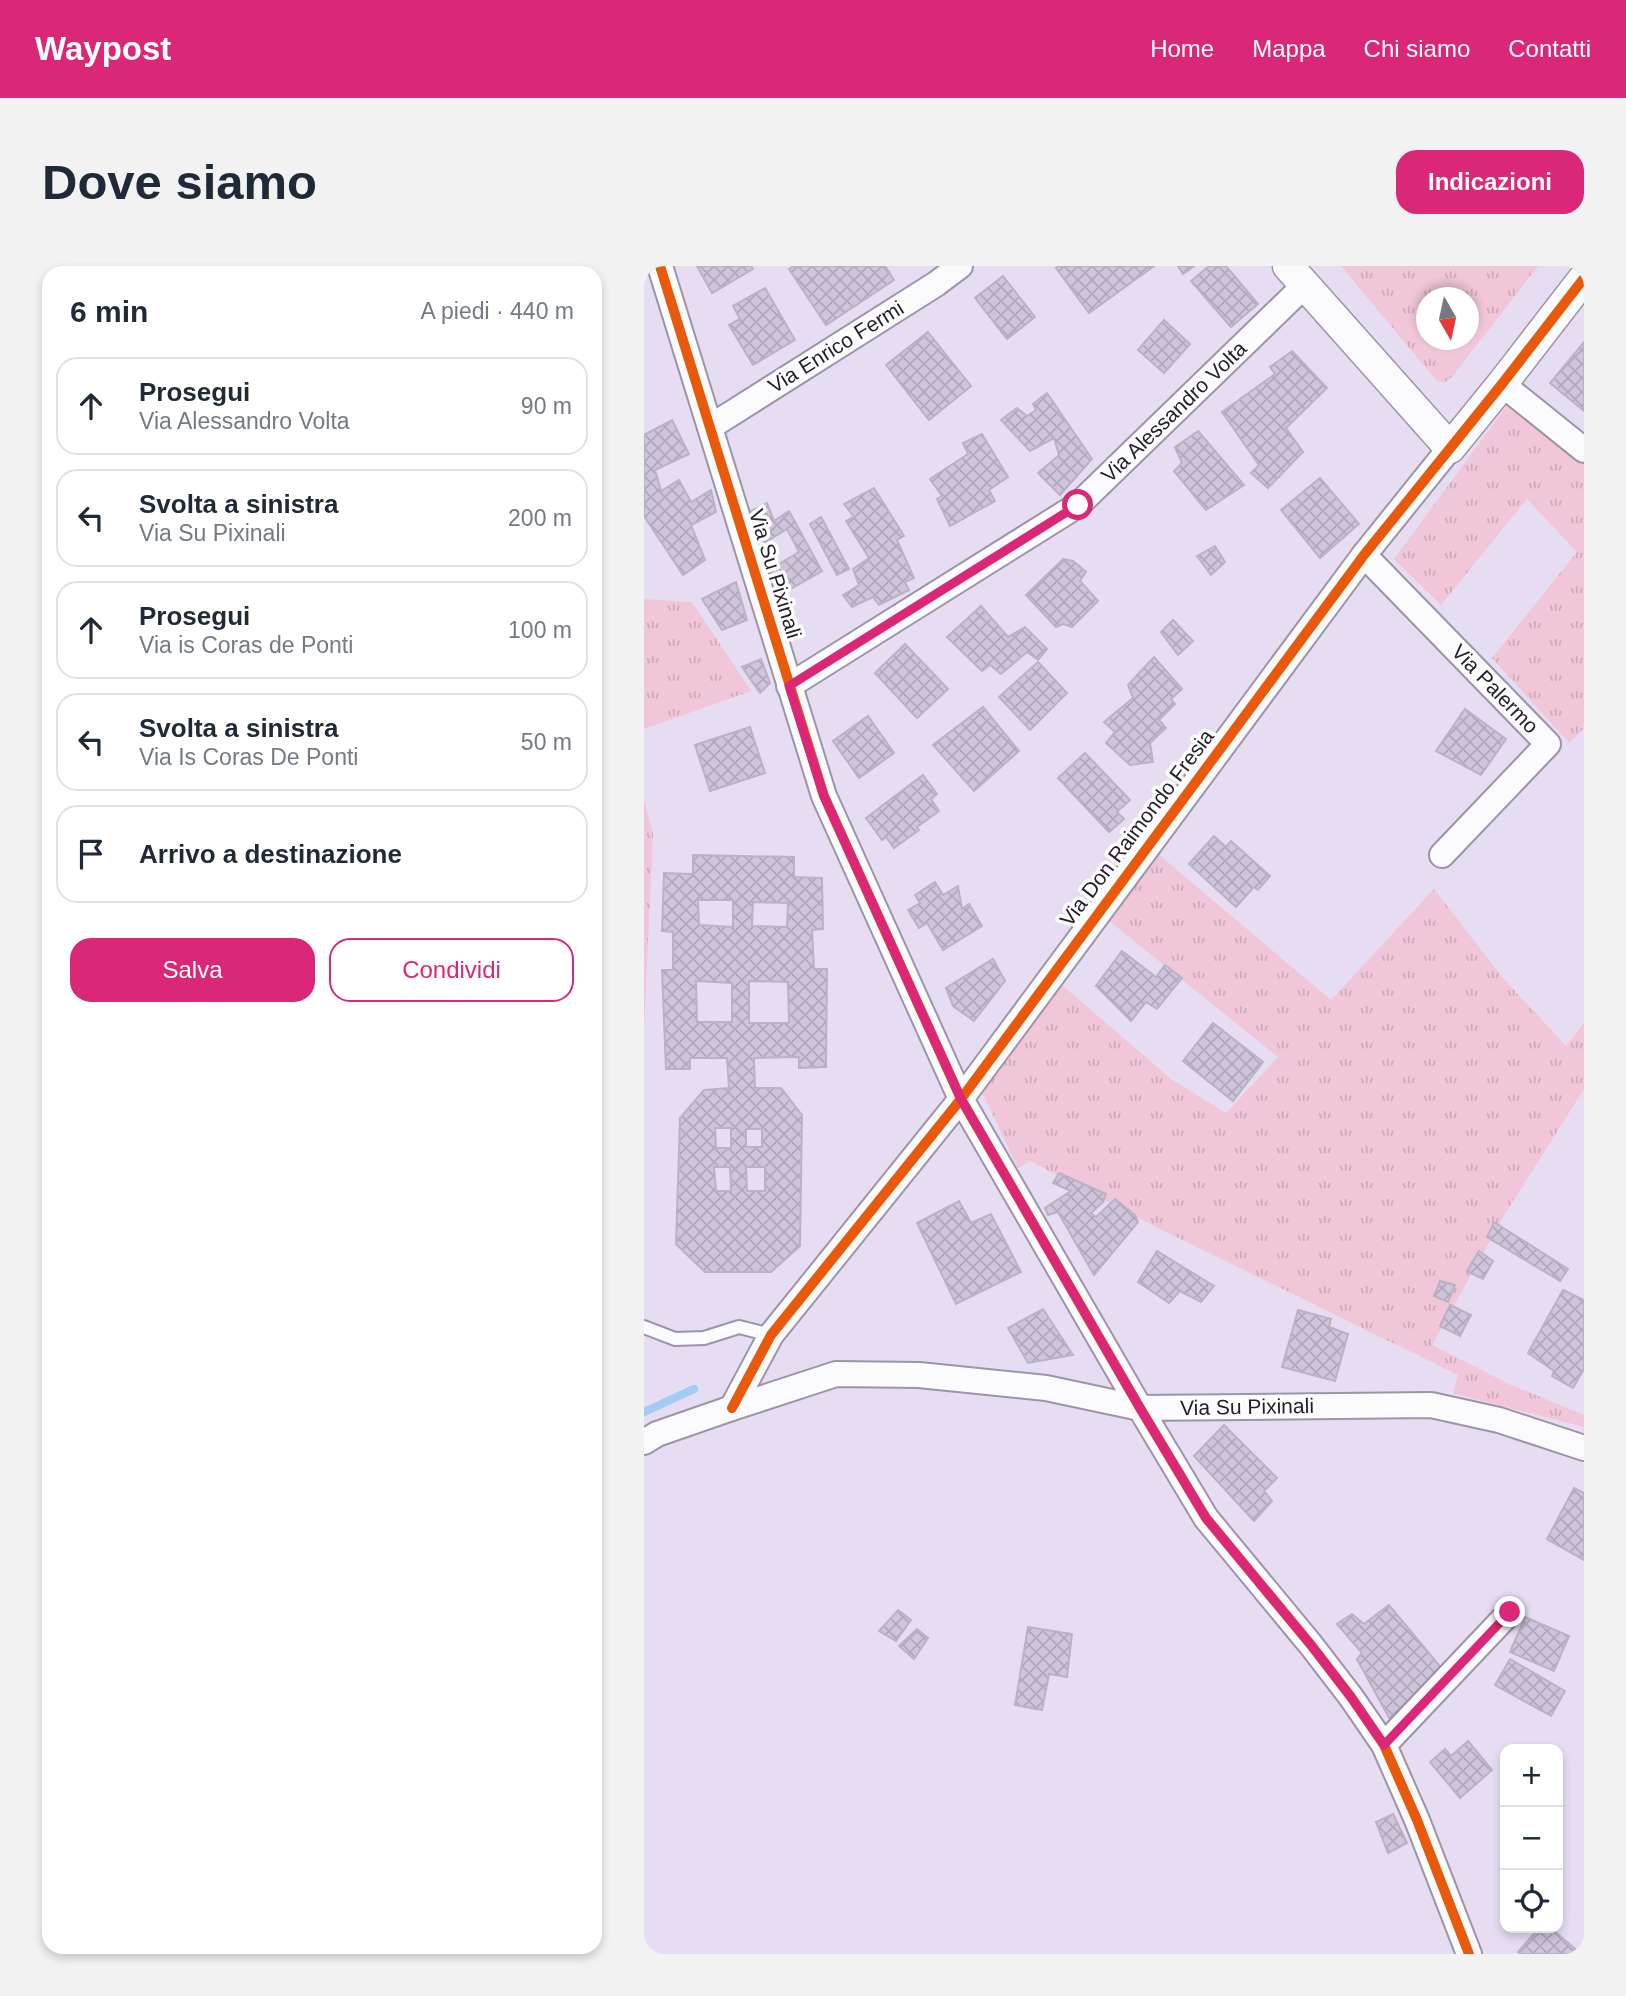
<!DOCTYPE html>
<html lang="it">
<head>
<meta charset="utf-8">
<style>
	:root { --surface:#fff; --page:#f2f2f3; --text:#1f2937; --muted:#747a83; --line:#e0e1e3; --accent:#db2777 }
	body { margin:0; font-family:Arial,sans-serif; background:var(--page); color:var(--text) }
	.controls { position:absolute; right:21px; bottom:21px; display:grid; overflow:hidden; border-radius:14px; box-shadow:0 4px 10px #0003 }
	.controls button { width:63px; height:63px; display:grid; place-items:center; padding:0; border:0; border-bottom:2px solid var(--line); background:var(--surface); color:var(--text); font:35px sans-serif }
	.compass { position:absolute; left:772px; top:21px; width:63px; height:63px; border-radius:50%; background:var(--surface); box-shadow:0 4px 10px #0003; rotate:171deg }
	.stop { position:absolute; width:21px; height:21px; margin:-16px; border:5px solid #db2777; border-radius:50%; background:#fff }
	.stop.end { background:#db2777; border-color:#fff; box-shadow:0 2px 7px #0008 }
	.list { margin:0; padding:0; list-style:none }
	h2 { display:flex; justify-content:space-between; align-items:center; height:91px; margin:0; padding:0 28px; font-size:30px }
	h2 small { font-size:23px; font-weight:400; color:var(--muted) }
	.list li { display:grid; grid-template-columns:46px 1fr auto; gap:21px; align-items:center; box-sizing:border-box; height:98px; margin:0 14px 14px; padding:0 14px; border:2px solid var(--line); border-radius:21px }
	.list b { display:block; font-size:26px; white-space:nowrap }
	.list p { margin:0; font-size:23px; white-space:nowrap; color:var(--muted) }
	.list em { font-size:23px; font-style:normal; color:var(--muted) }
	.actions { display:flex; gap:14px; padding:21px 28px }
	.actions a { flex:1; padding:16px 0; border:2px solid var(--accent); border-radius:21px; text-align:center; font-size:24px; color:var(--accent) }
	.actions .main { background:var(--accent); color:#fff }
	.icon { flex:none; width:38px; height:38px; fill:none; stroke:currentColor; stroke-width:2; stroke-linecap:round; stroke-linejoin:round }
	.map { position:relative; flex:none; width:940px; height:1688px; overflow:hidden; border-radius:21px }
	header { display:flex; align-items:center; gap:42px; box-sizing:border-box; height:98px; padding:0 35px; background:var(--accent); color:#fff }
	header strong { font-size:33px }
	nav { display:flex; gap:38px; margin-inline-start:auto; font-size:24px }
	.intro { display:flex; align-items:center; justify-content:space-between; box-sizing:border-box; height:168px; padding:0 42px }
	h1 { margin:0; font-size:49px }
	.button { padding:18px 32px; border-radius:21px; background:var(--accent); color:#fff; font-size:24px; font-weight:700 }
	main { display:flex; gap:42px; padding:0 42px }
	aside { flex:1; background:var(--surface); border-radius:21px; box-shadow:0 4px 10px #0003 }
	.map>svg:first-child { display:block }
	.grass { fill:url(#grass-tufts); fill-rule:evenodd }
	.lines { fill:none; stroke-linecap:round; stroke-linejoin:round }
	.stream { stroke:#a3cbf5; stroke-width:8 }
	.building { fill:url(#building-cross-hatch); stroke:#bab2c4; stroke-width:2; fill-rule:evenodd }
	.service-casing { stroke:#9c95a7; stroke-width:16 }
	.minor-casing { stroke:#9c95a7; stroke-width:28 }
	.tertiary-casing { stroke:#9c95a7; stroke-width:33 }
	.service { stroke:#fbfafd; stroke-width:12 }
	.minor { stroke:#fbfafd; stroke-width:24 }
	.tertiary { stroke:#fbfafd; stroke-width:30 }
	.cycleway-casing { stroke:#fefefe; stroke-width:15 }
	.cycleway { stroke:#e8590c; stroke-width:10 }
	.route { stroke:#db2777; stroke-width:9 }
	.labels { text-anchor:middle; stroke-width:7; stroke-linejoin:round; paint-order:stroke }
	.street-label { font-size:21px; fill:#231c2d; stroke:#fefefe }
</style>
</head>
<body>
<header>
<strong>Waypost</strong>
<nav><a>Home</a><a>Mappa</a><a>Chi siamo</a><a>Contatti</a></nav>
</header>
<div class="intro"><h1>Dove siamo</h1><a class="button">Indicazioni</a></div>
<main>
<aside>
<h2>6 min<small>A piedi · 440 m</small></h2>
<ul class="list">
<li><svg class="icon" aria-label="ahead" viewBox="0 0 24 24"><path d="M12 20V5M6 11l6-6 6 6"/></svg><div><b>Prosegui</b><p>Via Alessandro Volta</p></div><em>90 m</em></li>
<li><svg class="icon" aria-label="left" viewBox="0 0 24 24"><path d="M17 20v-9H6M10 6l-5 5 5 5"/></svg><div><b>Svolta a sinistra</b><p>Via Su Pixinali</p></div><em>200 m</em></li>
<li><svg class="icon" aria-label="ahead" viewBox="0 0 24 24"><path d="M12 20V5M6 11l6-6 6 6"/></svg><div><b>Prosegui</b><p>Via is Coras de Ponti</p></div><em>100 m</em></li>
<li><svg class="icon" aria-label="left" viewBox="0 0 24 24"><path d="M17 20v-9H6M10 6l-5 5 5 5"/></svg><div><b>Svolta a sinistra</b><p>Via Is Coras De Ponti</p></div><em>50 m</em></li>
<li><svg class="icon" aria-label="arrive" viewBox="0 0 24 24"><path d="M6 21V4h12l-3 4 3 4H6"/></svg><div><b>Arrivo a destinazione</b></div></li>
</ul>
<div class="actions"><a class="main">Salva</a><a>Condividi</a></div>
</aside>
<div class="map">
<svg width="940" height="1688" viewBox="0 0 940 1688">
	<defs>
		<pattern id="grass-tufts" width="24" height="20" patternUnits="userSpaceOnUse" patternTransform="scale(1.75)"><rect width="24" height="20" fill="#f0c6d8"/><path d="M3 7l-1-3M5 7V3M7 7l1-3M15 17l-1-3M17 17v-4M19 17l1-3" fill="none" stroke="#ceaaba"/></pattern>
		<pattern id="building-cross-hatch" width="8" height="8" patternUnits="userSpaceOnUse" patternTransform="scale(1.75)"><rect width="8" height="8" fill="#cec4db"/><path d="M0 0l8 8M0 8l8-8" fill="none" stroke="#b1a8bc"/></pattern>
	</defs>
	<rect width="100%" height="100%" fill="#e6ddf3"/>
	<g class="grass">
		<path d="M 697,0 L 894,0 L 808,111 L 800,117 L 792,114 ZM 782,32 L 824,32 L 824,74 L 782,74 Z"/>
		<path d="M 864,138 L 940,199 L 940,462 L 925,477 L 848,392 L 933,286 L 883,233 L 797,339 L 750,293 Z"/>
		<path d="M 0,333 L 48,336 L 107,425 L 0,463 Z"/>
		<path d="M 0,534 L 9,568 L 0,763 Z"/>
		<path d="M 513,587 L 687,734 L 790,623 L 858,711 L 922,780 L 940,757 L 940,823 L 861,948 L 788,1079 L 867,1119 L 940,1149 L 940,1161 L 809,1127 L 814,1109 L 508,959 L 386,895 L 374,902 L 336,822 L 419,720 L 527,813 L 582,847 L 634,791 L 464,654 Z"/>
	</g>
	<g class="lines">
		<path class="stream" d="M 0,1146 L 50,1123"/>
	</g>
	<g class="building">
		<path d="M 53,0 L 107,0 L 109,3 L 68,27 Z"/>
		<path d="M 150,0 L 241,0 L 250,14 L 182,59 L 145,3 Z"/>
		<path d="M 415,0 L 510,0 L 445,47 L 412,2 Z"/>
		<path d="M 534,0 L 550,0 L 539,8 Z"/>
		<path d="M 565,0 L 582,0 L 614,38 L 587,61 L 547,15 Z"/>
		<path d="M 359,10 L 391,51 L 363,73 L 331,32 Z"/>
		<path d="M 121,22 L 151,74 L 109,99 L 85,59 L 96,53 L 89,40 Z"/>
		<path d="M 520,54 L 546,78 L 520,107 L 494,84 Z"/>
		<path d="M 284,66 L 327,120 L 285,154 L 242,99 Z"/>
		<path d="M 940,76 L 940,145 L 906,117 Z"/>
		<path d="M 648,85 L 683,122 L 642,162 L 659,186 L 624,222 L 607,207 L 615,199 L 578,146 L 631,108 L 626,101 Z"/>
		<path d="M 403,127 L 448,193 L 416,229 L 394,207 L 415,189 L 410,172 L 386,185 L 357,154 L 373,142 L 383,150 L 392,144 L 389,138 Z"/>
		<path d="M 28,154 L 45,188 L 11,204 L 17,225 L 35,214 L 47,236 L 67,224 L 72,246 L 47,259 L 61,294 L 39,309 L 0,250 L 0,169 Z"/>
		<path d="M 554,165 L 600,219 L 562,244 L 530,205 L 538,197 L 531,181 Z"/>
		<path d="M 338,168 L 364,211 L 345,224 L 351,235 L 306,260 L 293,233 L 298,230 L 286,213 L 324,188 L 319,177 Z"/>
		<path d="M 676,212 L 715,258 L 676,292 L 637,244 Z"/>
		<path d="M 230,222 L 260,270 L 253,274 L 270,312 L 261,316 L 265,324 L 235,339 L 229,331 L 208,341 L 199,329 L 215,319 L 209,303 L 225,292 L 202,255 L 210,251 L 200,238 Z"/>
		<path d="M 123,237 L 130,255 L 145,245 L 178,305 L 129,333 L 114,295 L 125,290 L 130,301 L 155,286 L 143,263 L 120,277 L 105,246 Z"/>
		<path d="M 177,251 L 205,303 L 193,309 L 166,258 Z"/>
		<path d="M 571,280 L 581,296 L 567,309 L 553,290 Z"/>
		<path d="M 419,293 L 429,295 L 442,306 L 436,315 L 454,335 L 428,361 L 419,358 L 412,361 L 382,329 Z"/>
		<path d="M 92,316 L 103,354 L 78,364 L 58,333 Z"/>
		<path d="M 337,340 L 364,371 L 381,361 L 403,383 L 394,394 L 383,386 L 357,408 L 346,399 L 338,405 L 303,371 Z"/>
		<path d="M 529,354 L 549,375 L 534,389 L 517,366 Z"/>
		<path d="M 261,378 L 304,423 L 273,452 L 231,407 Z"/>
		<path d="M 510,391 L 538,423 L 527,433 L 531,438 L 515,454 L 522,462 L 506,477 L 509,496 L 486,499 L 462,477 L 471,466 L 460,456 L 489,432 L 484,419 Z"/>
		<path d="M 117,393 L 126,417 L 116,427 L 98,401 Z"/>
		<path d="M 394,396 L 423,427 L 386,464 L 355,431 Z"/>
		<path d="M 339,441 L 375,485 L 330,525 L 289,479 Z"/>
		<path d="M 821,443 L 862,473 L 837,509 L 792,485 Z"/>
		<path d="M 224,450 L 250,487 L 215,512 L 189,475 Z"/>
		<path d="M 106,461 L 121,507 L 66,525 L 51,479 Z"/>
		<path d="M 441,487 L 486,534 L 473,546 L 480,553 L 465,566 L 414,512 Z"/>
		<path d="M 279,509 L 293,528 L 287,533 L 295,545 L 273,561 L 275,564 L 250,582 L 242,571 L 238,574 L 222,552 Z"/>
		<path d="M 570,570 L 582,581 L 587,575 L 626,610 L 614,624 L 610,621 L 592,641 L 545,598 Z"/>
		<path d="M 49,589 L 150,591 L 150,611 L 178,612 L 179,663 L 168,664 L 170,703 L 183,703 L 182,801 L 155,802 L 155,791 L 110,792 L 111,822 L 137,822 L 158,849 L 156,980 L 127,1006 L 61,1006 L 32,978 L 36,852 L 60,824 L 85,822 L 83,792 L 46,792 L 46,803 L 22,803 L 18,704 L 29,704 L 29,666 L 18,665 L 20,607 L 49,608 ZM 54,634 L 89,634 L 89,661 L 55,659 ZM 109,636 L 144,637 L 143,661 L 108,660 ZM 52,715 L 88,717 L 88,756 L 53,756 ZM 105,715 L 144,716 L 145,757 L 105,757 ZM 71,862 L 87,862 L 87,882 L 72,882 ZM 102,863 L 118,863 L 118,881 L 102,881 ZM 70,901 L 86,901 L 87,925 L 72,925 ZM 102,901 L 121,901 L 121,925 L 103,925 Z"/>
		<path d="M 291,616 L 299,629 L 314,620 L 318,643 L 325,638 L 338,660 L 299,684 L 283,657 L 275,662 L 264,644 L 276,637 L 271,629 Z"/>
		<path d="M 478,685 L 512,711 L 521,699 L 538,712 L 513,743 L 502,736 L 487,755 L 452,720 Z"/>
		<path d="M 349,693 L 361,715 L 330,755 L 309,740 L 302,722 Z"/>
		<path d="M 569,757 L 619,796 L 589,835 L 539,795 Z"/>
		<path d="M 415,907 L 462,928 L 459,936 L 447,947 L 452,951 L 471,933 L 491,949 L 494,956 L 450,1009 L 414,946 L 404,949 L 401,942 L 427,925 L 409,917 Z"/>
		<path d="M 315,935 L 327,957 L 347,948 L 377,1006 L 312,1038 L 273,957 Z"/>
		<path d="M 850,956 L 924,1003 L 916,1015 L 843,971 Z"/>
		<path d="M 513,985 L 570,1020 L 557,1036 L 536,1025 L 525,1037 L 494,1016 Z"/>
		<path d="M 835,985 L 849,995 L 839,1013 L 823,1005 Z"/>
		<path d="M 796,1015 L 811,1019 L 804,1036 L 790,1030 Z"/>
		<path d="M 919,1024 L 940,1034 L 940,1103 L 929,1122 L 908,1110 L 910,1105 L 884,1087 Z"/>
		<path d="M 806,1039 L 827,1049 L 816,1070 L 796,1060 Z"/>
		<path d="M 399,1043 L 429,1089 L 384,1097 L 364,1062 Z"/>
		<path d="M 654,1044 L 687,1053 L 685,1061 L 704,1068 L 691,1115 L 638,1101 Z"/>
		<path d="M 580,1159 L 633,1212 L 620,1225 L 628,1235 L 610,1255 L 550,1190 Z"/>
		<path d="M 930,1222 L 940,1227 L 940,1294 L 903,1273 Z"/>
		<path d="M 745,1339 L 799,1404 L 748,1457 L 713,1393 L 718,1387 L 693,1358 L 708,1348 L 720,1358 Z"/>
		<path d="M 254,1344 L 267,1354 L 252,1375 L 235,1365 Z"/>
		<path d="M 881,1351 L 925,1370 L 910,1405 L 866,1386 Z"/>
		<path d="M 384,1361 L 428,1368 L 423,1411 L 405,1408 L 398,1444 L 371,1439 Z"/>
		<path d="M 273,1363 L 284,1372 L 270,1393 L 255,1380 Z"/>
		<path d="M 866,1393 L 921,1425 L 907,1450 L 851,1419 Z"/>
		<path d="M 824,1475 L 848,1504 L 816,1532 L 786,1496 L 801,1483 L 807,1490 Z"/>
		<path d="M 749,1548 L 763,1577 L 744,1587 L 732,1556 Z"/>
		<path d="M 895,1662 L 907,1662 L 937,1688 L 877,1688 L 874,1686 Z"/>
	</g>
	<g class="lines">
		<g class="service-casing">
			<path id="service" d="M 0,1061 L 31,1073 L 60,1072 L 95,1061 L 127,1069"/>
		</g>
		<g class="minor-casing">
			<g id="minor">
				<path d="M 16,0 L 180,530 L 317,833 L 496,1142 L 562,1252 L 667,1379 L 707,1431 L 740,1479 L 773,1554 L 825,1688"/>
				<path d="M 858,118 L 940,184"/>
				<path d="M 66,161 L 292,18 L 316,0"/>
				<path d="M 720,289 L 904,478 L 798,589"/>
				<path d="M 145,420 L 434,239 L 660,20"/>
				<path d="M 88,1142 L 127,1069 L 317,833 L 720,289 L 806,182"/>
				<path d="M 0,1176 L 13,1168 L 88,1142 L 192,1108 L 275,1109 L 402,1122 L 496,1142 L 787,1139 L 855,1154 L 940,1182"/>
				<path d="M 740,1479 L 866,1346"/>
			</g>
		</g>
		<g class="tertiary-casing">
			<path id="tertiary" d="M 644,0 L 806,182 L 858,118 L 940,12"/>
		</g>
		<use href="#service" class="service"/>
		<use href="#minor" class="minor"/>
		<use href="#tertiary" class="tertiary"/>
		<g class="cycleway-casing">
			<g id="cycleway">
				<path d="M 16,0 L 180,530 L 317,833 L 496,1142 L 562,1252 L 667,1379 L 707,1431 L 740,1479 L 773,1554 L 825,1688"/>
				<path d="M 88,1142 L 127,1069 L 317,833 L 720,289 L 858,118 L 940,12"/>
			</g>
		</g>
		<use href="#cycleway" class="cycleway"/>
	</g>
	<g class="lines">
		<path class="route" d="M 434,239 L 145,420 L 180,530 L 317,833 L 496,1142 L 562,1252 L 667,1379 L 707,1431 L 740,1479 L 866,1346"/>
	</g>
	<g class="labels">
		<g class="street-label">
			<text transform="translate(192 81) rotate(-32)" y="7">Via Enrico Fermi</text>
			<text transform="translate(530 146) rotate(-44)" y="7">Via Alessandro Volta</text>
			<text transform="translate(131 308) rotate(73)" y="7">Via Su Pixinali</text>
			<text transform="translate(851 423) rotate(46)" y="7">Via Palermo</text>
			<text transform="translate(493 562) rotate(-53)" y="7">Via Don Raimondo Fresia</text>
			<text transform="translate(603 1141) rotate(-1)" y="7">Via Su Pixinali</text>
		</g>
	</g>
</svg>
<div class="controls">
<button>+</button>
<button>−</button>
<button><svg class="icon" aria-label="locate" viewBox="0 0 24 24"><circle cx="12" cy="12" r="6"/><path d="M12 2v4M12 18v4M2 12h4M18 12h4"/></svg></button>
</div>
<svg class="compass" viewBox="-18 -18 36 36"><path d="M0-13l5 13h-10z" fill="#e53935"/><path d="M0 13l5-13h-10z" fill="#747a83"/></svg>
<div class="stop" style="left:434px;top:239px"></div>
<div class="stop end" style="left:866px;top:1346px"></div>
</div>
</main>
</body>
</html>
